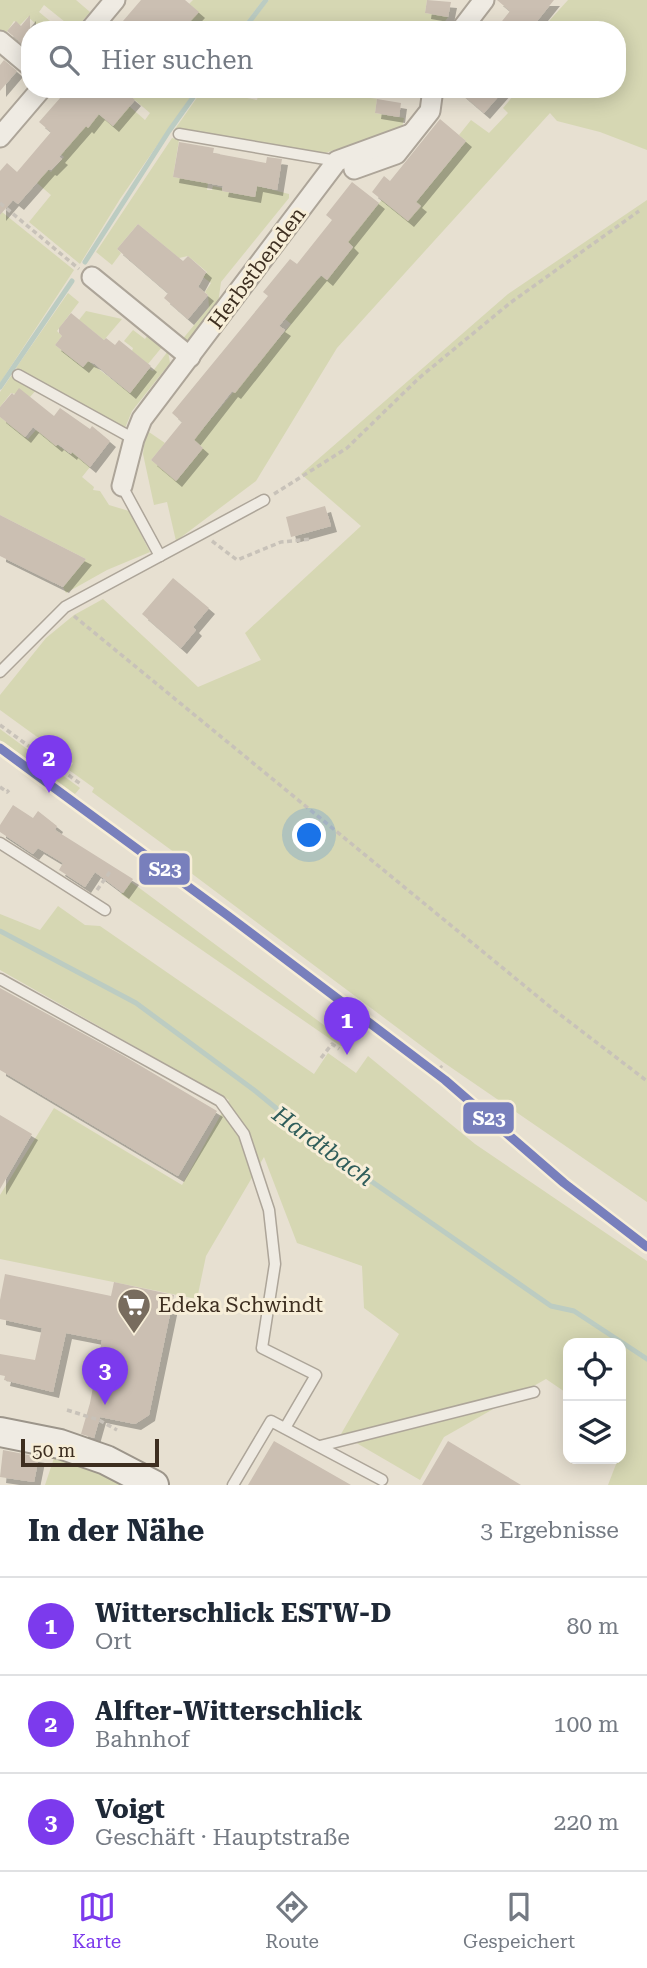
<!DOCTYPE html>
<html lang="de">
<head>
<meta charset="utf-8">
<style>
	:root { --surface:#fff; --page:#f2f2f3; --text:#1f2937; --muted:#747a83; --line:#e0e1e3; --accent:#7c3aed }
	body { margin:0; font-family:"Roboto Serif",serif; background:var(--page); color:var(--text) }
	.controls { position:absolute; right:21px; bottom:21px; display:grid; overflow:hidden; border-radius:14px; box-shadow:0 4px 18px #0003 }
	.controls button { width:63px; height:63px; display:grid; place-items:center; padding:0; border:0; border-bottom:2px solid var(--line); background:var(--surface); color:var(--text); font:35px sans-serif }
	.scale { position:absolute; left:21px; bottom:18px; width:138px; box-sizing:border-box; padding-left:7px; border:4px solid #3d2e20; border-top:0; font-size:19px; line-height:24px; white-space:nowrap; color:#3d2e20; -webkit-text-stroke:5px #f7eed8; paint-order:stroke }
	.you { position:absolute; left:310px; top:836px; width:24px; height:24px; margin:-18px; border:5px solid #fff; border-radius:50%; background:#1a73e8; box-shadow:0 0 0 10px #1a73e833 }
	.badge { display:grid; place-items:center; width:46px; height:46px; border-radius:50%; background:var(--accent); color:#fff; font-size:23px; font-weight:700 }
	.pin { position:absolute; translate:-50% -58px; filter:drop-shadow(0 2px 4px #0008) }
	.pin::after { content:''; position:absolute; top:37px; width:24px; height:21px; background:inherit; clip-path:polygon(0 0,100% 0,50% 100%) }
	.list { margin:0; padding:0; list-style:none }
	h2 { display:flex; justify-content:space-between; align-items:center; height:91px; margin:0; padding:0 28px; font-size:30px }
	h2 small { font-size:23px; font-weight:400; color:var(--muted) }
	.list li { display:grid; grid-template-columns:46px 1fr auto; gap:21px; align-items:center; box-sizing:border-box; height:98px; padding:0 28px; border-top:2px solid var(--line) }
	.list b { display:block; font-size:26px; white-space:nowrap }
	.list p { margin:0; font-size:23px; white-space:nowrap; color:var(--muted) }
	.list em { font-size:23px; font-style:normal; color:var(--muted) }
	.icon { flex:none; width:38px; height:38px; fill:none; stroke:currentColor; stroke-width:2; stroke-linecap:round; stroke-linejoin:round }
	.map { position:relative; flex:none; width:647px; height:1485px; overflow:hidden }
	.search { position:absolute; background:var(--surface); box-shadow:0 4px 18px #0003; left:21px; right:21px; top:21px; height:77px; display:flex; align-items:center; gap:18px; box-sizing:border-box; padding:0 24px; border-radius:28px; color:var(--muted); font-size:26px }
	.sheet { height:385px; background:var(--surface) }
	nav { display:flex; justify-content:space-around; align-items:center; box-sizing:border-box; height:98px; border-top:2px solid var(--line); background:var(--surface); font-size:19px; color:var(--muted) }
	nav a { display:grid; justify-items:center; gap:4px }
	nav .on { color:var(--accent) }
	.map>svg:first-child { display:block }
	.green { fill:#d6d7b3 }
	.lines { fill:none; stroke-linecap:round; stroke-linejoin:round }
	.stream { stroke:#bcccc2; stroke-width:5 }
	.building { fill:#cbbfb2; filter:url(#shadow) }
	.service-casing { stroke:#ada599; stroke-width:13 }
	.minor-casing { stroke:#ada599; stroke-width:23 }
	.secondary-casing { stroke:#9c958a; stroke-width:32 }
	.path { stroke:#c8c2b9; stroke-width:3.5; stroke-dasharray:5 3.5; stroke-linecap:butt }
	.service { stroke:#efebe3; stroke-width:10 }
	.minor { stroke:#efebe3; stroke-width:19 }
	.secondary { stroke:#efebe3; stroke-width:28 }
	.rail-1-casing { stroke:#f7eed8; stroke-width:14 }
	.rail-1 { stroke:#787fbc; stroke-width:9 }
	.labels { text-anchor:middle; stroke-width:6; stroke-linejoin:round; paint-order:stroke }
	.street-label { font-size:21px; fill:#3d2e20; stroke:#f7eed8 }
	.poi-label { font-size:21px; fill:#3d2e20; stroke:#f7eed8; text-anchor:start }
	.water-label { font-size:23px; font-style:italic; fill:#2f5d5a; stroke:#f7eed8 }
	.line-badge { stroke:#f7eed8; stroke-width:2.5 }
	.badge-label { font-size:19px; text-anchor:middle; font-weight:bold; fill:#fff }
</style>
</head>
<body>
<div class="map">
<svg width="647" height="1485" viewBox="0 0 647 1485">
	<defs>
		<filter id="shadow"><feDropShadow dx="6" dy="6" stdDeviation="0" flood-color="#0004"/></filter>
	</defs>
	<rect width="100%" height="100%" fill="#e7e0d1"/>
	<g class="green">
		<path d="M 0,0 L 76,0 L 90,12 L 75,30 L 44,5 L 39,12 L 61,30 L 43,30 L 28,17 L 20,25 L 14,21 L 4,36 L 0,33 Z"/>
		<path d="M 193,0 L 263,0 L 240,30 L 182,30 L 198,12 L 189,4 Z"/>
		<path d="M 269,0 L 427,0 L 425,13 L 448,17 L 439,30 L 278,30 L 249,25 Z"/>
		<path d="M 568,0 L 647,0 L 647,150 L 600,132 L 557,121 L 550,113 L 337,348 L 256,481 L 176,541 L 167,502 L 154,505 L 143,454 L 146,430 L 165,443 L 151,460 L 177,480 L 203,448 L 194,440 L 198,434 L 291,324 L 285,319 L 316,280 L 322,276 L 327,280 L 353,247 L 347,242 L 379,203 L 382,200 L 408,221 L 416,202 L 466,141 L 459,135 L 471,120 L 489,133 L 508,113 L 503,108 L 514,95 L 511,92 L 513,89 L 617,89 L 617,30 L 541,30 Z"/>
		<path d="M 122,89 L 196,89 L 120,199 L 80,264 L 29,222 L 51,195 L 37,183 L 47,169 L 51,172 L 64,157 L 59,153 L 86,126 L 89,127 L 93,121 L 87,105 L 113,126 L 129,106 L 145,120 L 150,113 Z"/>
		<path d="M 203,89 L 241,89 L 247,98 L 257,100 L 260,89 L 340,89 L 340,93 L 377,99 L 375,113 L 404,118 L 402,128 L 322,154 L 175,129 Z"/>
		<path d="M 172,138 L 179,140 L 173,177 L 208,183 L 207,190 L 212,190 L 213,186 L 222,188 L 222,191 L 255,197 L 257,186 L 289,194 L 289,198 L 221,282 L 218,304 L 189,340 L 181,341 L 209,307 L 208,295 L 205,292 L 211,283 L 203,277 L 207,272 L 188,256 L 179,258 L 138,224 L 117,249 L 121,253 L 112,265 L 96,252 Z"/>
		<path d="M 647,200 L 647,1202 L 443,1062 L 179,864 L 182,858 L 92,792 L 94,788 L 69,770 L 73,763 L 0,710 L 0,695 L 46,638 L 74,615 L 103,599 L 198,687 L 261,660 L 245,633 L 361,526 L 301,474 L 508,294 Z"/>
		<path d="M 2,212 L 74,270 L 0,383 L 0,215 Z"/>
		<path d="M 68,293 L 79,302 L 57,331 L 62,336 L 55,345 L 83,367 L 88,361 L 130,393 L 149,369 L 153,371 L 168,351 L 170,363 L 132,411 L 125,428 L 16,368 Z"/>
		<path d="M 86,311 L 122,319 L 104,340 L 79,320 Z"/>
		<path d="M 133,330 L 145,339 L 148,335 L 162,347 L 148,364 L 132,351 L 133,348 L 124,341 Z"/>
		<path d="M 11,376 L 36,390 L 30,397 L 11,393 L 0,407 L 0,392 Z"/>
		<path d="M 0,417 L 28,439 L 36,430 L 70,454 L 72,452 L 90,467 L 82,477 L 94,487 L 93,490 L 100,491 L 109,505 L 129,511 L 150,552 L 107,570 L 66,593 L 63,587 L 86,559 L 0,515 Z"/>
		<path d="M 0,729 L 80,788 L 75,794 L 0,740 Z"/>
		<path d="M 116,872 L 138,887 L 348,1043 L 341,1046 L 336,1043 L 121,894 L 128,886 Z"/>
		<path d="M 58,906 L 85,925 L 100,926 L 314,1074 L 328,1053 L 356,1073 L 368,1056 L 475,1144 L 647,1261 L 647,1485 L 608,1485 L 618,1459 L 621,1459 L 621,1450 L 626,1436 L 621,1432 L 621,1343 L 568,1343 L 568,1394 L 546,1379 L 444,1437 L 420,1480 L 341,1434 L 399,1334 L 364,1308 L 362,1266 L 297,1243 L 264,1157 L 206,1256 L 197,1299 L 0,1259 L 0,1195 L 54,1108 L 182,1185 L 229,1100 L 0,970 L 0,914 L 40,930 Z"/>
		<path d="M 54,1458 L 78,1462 L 134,1485 L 45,1485 Z"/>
	</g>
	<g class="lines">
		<g class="stream">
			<path d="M 243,30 L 266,0"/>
			<path d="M 85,262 L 169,131 L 199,89"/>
			<path d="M 0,387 L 72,281"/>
			<path d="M 0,931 L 136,1003 L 254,1090 L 332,1154 L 551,1306 L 574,1311 L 647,1359"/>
		</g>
	</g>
	<g class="building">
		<path d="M 141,0 L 185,0 L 199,12 L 182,30 L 134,30 L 123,21 Z"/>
		<path d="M 427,0 L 451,2 L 448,17 L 425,13 Z"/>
		<path d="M 497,0 L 554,0 L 530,30 L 495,30 L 510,11 Z"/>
		<path d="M 30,15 L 30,50 L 7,31 L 16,21 L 21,26 Z"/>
		<path d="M 4,60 L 17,71 L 0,91 L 0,65 Z"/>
		<path d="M 68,89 L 122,89 L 135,100 L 113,126 L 99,114 L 88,128 L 86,126 L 59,157 L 62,159 L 51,170 L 49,169 L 18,204 L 13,200 L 0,215 L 0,171 L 7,163 L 17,172 L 51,132 L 39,122 Z"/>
		<path d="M 456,89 L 505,89 L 484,113 Z"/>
		<path d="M 377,99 L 401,103 L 399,117 L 375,113 Z"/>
		<path d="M 440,119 L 466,141 L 416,202 L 421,206 L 408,221 L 372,192 L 384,176 L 390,181 Z"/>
		<path d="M 179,142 L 214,148 L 213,153 L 266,163 L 267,157 L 282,159 L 277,190 L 257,186 L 255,197 L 222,191 L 223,186 L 173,177 Z"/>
		<path d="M 352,182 L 379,203 L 348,242 L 353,247 L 327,280 L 321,275 L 279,326 L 285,330 L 235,393 L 232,391 L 194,440 L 203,448 L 176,481 L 151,460 L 182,422 L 172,413 L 268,296 L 263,292 L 290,259 L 297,264 L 332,220 L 326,215 Z"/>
		<path d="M 138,224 L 183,261 L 188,256 L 206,272 L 198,287 L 208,295 L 188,319 L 164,298 L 168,293 L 117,249 Z"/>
		<path d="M 71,313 L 104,340 L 106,338 L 115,345 L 119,340 L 151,366 L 130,393 L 95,364 L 88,361 L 83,367 L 55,345 L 62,336 L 59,333 L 59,328 Z"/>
		<path d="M 19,388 L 54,416 L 60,408 L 90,429 L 92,426 L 110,441 L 90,467 L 72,452 L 71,454 L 58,444 L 56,446 L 33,427 L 25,437 L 0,417 L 0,407 L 12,393 L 14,395 Z"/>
		<path d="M 325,506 L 331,526 L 291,537 L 286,517 Z"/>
		<path d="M 0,515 L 86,559 L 63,587 L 0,556 Z"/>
		<path d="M 173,578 L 209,608 L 193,627 L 196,630 L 181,648 L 142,614 Z"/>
		<path d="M 13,805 L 33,818 L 38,811 L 57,826 L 55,830 L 133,879 L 123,893 L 95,872 L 85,887 L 59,870 L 63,863 L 38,848 L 33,854 L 0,832 L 0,825 Z"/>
		<path d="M 0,988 L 124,1056 L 217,1111 L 178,1176 L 0,1070 Z"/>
		<path d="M 0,1115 L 32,1134 L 0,1189 Z"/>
		<path d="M 5,1274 L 111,1296 L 114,1282 L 174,1295 L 149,1415 L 135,1424 L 100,1417 L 94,1438 L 81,1434 L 90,1403 L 102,1340 L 66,1333 L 53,1392 L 4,1380 L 5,1376 L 0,1375 L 0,1354 L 35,1360 L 42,1328 L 0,1319 L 0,1300 Z"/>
		<path d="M 274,1441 L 351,1485 L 248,1485 Z"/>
		<path d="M 448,1441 L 521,1485 L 422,1485 Z"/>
		<path d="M 3,1450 L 39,1457 L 34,1482 L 0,1477 Z"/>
	</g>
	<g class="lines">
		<g class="service-casing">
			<g id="service">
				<path d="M 179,134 L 337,161"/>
				<path d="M 18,375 L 134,439"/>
				<path d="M 122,486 L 160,556"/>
				<path d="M 0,672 L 65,607 L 264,500"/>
				<path d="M 0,843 L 105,910"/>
				<path d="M 0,979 L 220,1101 L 244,1134 L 269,1210 L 275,1264 L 262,1348 L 316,1375 L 285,1428"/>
				<path d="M 320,1446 L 534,1392"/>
				<path d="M 233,1485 L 271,1421 L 382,1480"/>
			</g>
		</g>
		<g class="minor-casing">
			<g id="minor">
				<path d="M 90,30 L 115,0"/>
				<path d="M 461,30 L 484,0"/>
				<path d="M 0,41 L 30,66"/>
				<path d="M 0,137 L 41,89"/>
				<path d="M 354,169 L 396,154 L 430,111 L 433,89"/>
				<path d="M 92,277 L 190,357"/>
				<path d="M 122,486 L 134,439 L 142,419 L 337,161 L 411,134"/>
			</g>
		</g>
		<g class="secondary-casing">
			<path id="secondary" d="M 0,1432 L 60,1444 L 106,1460 L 154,1485"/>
		</g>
		<g class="path">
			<path d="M 0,203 L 79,269"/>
			<path d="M 274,494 L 347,448 L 419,378 L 510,303 L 639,211"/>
			<path d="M 212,541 L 237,560 L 281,542 L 312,539"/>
			<path d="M 74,616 L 554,1010 L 647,1081"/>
			<path d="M 0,725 L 82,785"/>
			<path d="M 0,787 L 7,792 L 9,790"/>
			<path d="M 97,890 L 112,869"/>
			<path d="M 349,1040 L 351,1041"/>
			<path d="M 321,1058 L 332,1044 L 339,1049"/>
			<path d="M 440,1066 L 442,1068"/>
			<path d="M 67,1410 L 99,1420 L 117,1430"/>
		</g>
		<use href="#service" class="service"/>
		<use href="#minor" class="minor"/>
		<use href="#secondary" class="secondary"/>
		<g class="rail-1-casing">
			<path id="rail-1" d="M 0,748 L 227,915 L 445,1080 L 564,1183 L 647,1247"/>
		</g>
		<use href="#rail-1" class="rail-1"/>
	</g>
	<defs>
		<g id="supermarket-pin" transform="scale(1.75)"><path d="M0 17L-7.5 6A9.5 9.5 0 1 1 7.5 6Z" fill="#786c5e" stroke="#f7eed8"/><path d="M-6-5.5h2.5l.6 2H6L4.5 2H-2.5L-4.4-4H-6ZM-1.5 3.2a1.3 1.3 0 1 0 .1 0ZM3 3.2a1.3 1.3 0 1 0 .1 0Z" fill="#fff"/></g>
	</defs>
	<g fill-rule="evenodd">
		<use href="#supermarket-pin" x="134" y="1305"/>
	</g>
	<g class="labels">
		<g class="street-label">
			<text transform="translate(257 268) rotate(-53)" y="7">Herbstbenden</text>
		</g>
		<g class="poi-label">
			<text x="158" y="1312">Edeka Schwindt</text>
		</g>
		<g class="water-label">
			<text transform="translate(323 1146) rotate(36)" y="8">Hardtbach</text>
		</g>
	</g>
	<g class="line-badge">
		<rect x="138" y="852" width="53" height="34" rx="7" fill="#787fbc"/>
		<rect x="462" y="1101" width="53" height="34" rx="7" fill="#787fbc"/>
	</g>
	<g class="badge-label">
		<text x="165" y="876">S23</text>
		<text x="489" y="1125">S23</text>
	</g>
</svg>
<div class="controls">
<button><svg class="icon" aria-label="locate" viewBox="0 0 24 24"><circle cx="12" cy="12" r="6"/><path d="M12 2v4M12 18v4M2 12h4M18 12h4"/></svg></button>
<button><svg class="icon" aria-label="layers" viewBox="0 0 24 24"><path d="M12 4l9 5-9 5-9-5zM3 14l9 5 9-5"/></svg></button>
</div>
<div class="scale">50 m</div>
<div class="you"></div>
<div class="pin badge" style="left:347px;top:1055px">1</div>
<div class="pin badge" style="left:49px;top:793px">2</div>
<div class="pin badge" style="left:105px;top:1405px">3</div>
<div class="search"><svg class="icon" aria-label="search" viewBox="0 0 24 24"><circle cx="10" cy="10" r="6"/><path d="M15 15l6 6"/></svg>Hier suchen</div>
</div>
<section class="sheet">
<h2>In der Nähe<small>3 Ergebnisse</small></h2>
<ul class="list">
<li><span class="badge">1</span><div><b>Witterschlick ESTW-D</b><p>Ort</p></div><em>80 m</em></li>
<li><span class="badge">2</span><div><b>Alfter-Witterschlick</b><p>Bahnhof</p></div><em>100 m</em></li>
<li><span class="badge">3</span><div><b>Voigt</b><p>Geschäft · Hauptstraße</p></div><em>220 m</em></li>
</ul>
</section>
<nav>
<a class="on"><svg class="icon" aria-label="map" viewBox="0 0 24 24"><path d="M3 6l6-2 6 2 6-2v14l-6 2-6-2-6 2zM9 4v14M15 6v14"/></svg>Karte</a>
<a><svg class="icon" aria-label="directions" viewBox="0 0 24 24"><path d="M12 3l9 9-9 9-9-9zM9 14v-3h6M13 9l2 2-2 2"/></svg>Route</a>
<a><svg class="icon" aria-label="saved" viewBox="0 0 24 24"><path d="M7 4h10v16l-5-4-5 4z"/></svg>Gespeichert</a>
</nav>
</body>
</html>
